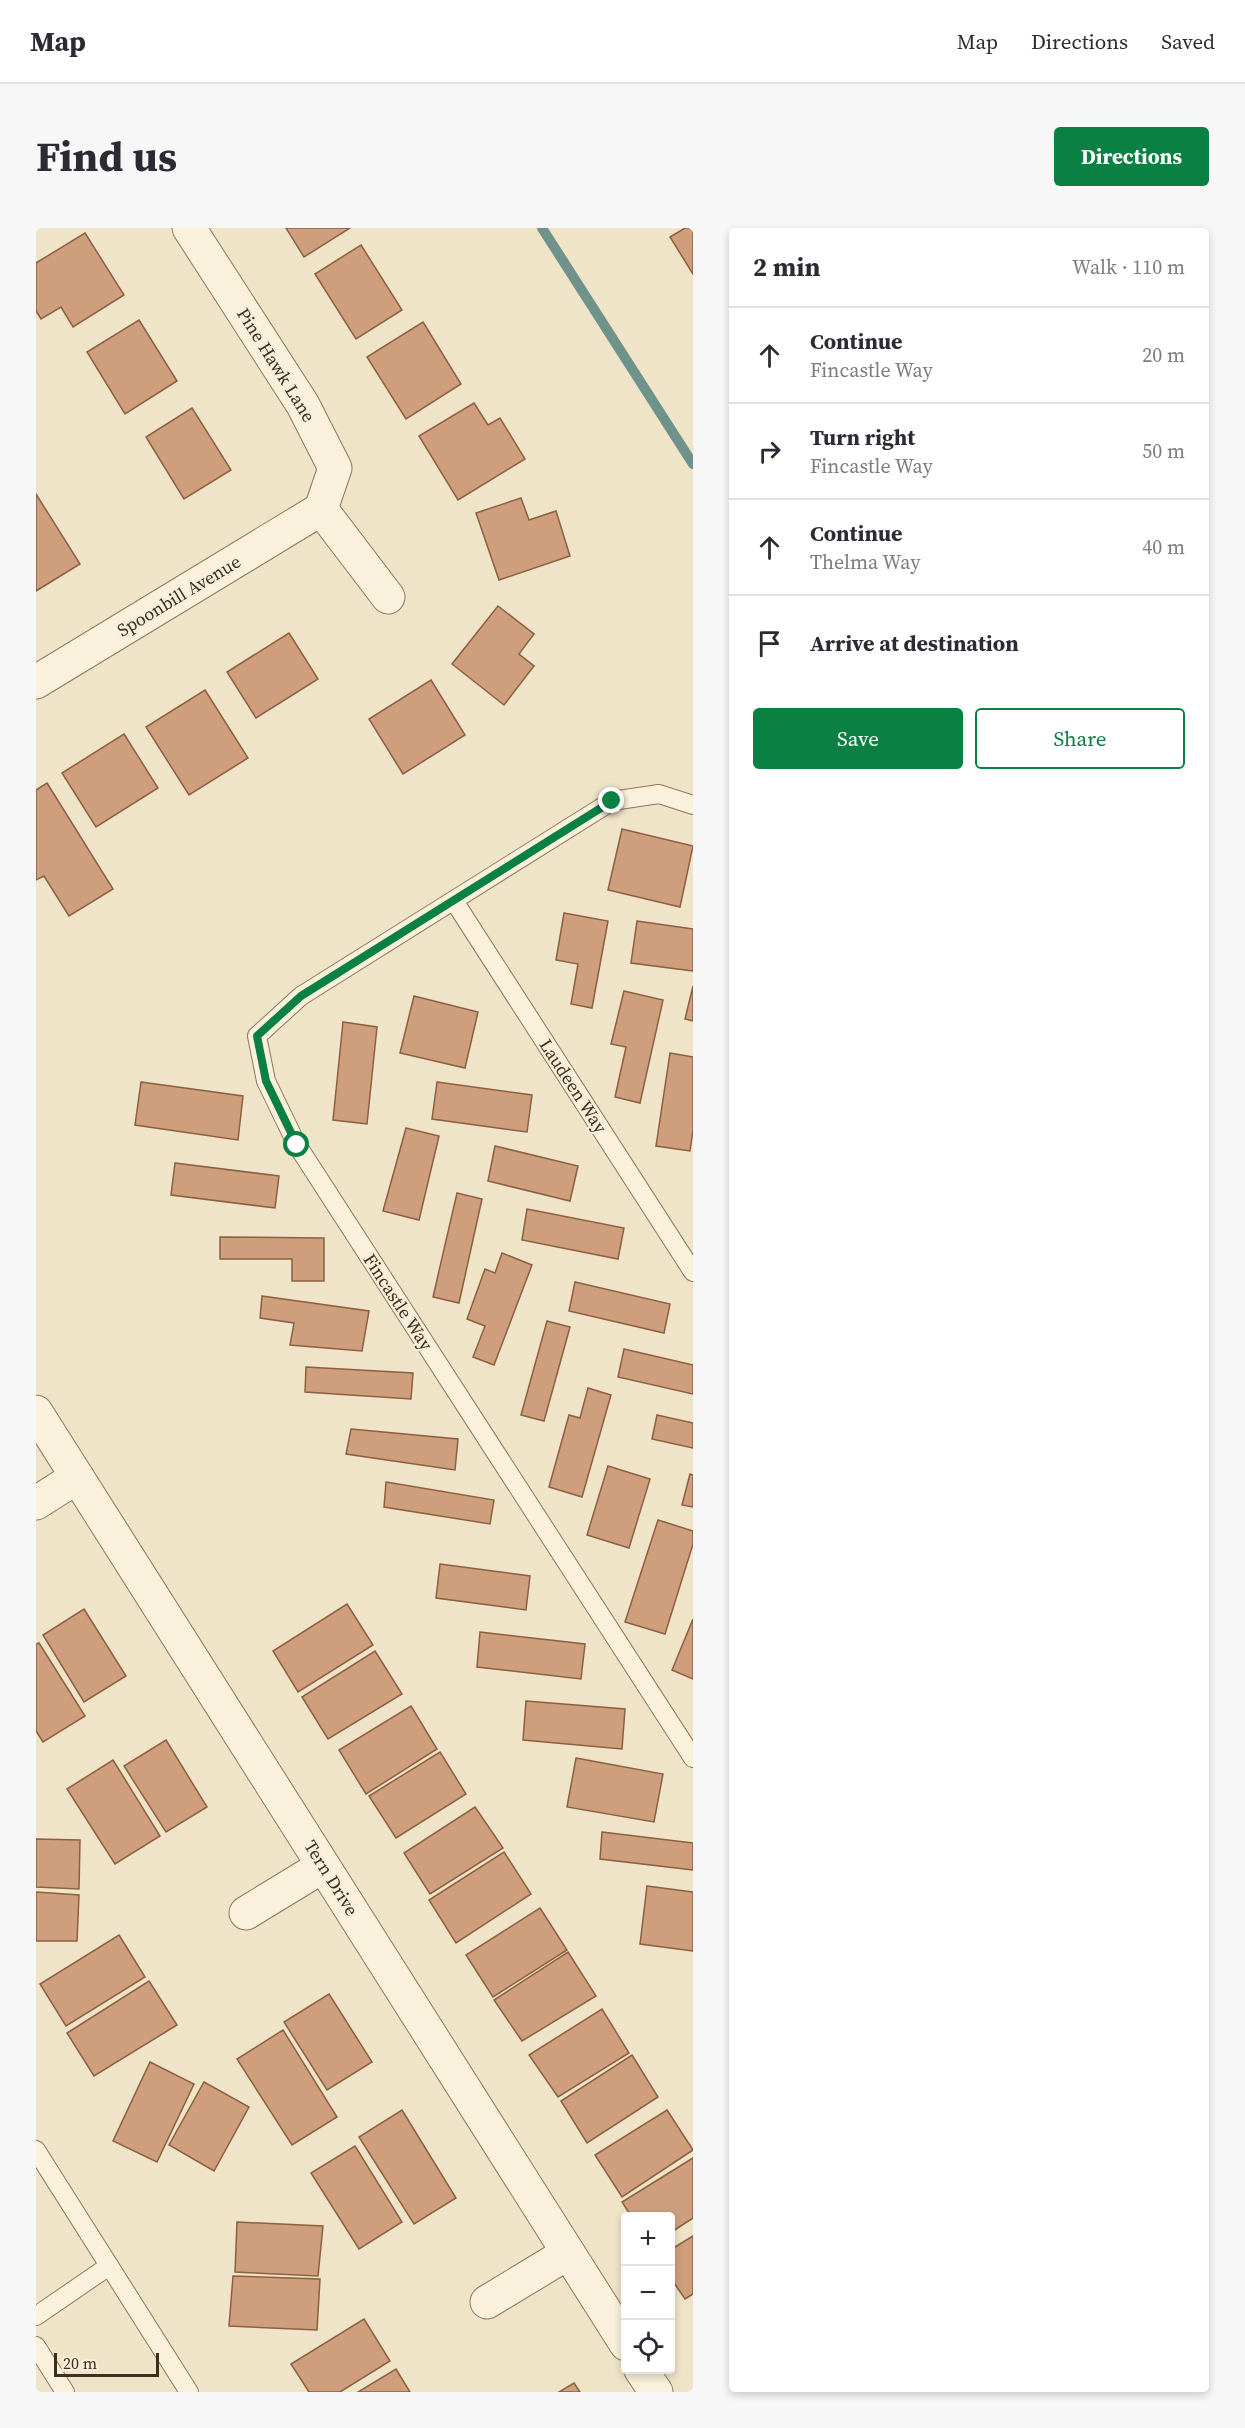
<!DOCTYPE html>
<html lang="en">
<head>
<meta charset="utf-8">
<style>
	:root { --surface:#fff; --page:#f7f7f7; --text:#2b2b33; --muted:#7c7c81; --line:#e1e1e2; --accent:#0b8043 }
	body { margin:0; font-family:"Source Serif 4",serif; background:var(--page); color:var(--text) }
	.controls { position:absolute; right:18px; bottom:18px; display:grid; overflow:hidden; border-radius:6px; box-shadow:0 3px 9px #0003 }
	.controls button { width:54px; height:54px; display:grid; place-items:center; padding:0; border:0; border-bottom:2px solid var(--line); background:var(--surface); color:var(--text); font:30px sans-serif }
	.scale { position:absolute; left:18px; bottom:15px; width:105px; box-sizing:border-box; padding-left:6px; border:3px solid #3d2e20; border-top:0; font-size:16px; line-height:21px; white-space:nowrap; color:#3d2e20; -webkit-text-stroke:4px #f7eed8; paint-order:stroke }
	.stop { position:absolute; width:18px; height:18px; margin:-14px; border:4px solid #0b8043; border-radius:50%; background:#fff }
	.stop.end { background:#0b8043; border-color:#fff; box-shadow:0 2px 6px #0008 }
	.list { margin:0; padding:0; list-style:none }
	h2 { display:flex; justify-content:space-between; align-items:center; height:78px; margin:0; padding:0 24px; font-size:26px }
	h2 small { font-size:20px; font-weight:400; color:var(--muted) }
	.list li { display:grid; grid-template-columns:39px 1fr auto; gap:18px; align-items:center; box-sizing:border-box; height:96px; padding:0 24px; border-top:2px solid var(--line) }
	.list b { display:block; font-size:22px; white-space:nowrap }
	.list p { margin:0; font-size:20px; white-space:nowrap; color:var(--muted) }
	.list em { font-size:20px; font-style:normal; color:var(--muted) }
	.actions { display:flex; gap:12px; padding:18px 24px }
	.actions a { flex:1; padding:14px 0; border:2px solid var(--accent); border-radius:6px; text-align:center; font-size:21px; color:var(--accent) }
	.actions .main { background:var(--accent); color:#fff }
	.icon { flex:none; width:33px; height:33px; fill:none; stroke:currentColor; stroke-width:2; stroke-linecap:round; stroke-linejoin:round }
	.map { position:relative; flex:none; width:657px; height:2164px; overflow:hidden; border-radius:6px }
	header { display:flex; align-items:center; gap:36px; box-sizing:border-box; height:84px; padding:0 30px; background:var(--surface); border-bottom:2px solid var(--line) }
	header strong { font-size:28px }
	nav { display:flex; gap:33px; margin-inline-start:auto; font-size:21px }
	.intro { display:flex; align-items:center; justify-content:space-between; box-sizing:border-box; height:144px; padding:0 36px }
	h1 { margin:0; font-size:42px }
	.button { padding:15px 27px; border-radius:6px; background:var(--accent); color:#fff; font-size:21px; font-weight:700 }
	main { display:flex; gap:36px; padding:0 36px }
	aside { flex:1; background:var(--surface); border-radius:6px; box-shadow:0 3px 9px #0003 }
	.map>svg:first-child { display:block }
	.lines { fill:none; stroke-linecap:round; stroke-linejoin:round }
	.stream { stroke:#6f938a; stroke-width:10 }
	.building { fill:#cf9f7d; stroke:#8d5f41; stroke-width:1.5 }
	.service-casing { stroke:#8d765c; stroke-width:20 }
	.minor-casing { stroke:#8d765c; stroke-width:35 }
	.service { stroke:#faf1dc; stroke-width:18 }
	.minor { stroke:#faf1dc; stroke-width:33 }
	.route { stroke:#0b8043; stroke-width:8 }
	.labels { text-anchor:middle; stroke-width:4.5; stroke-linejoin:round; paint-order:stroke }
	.street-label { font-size:18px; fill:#3d2e20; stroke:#f7eed8 }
</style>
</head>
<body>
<header>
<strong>Map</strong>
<nav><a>Map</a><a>Directions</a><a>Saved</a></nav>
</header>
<div class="intro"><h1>Find us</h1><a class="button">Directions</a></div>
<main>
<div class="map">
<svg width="657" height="2164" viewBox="0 0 657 2164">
	<rect width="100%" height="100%" fill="#f0e4c8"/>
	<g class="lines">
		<path class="stream" d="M 506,0 L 657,236"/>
	</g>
	<g class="building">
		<path d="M 250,0 L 314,0 L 268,29 Z"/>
		<path d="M 649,0 L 657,0 L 657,46 L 634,9 Z"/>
		<path d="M 49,5 L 88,67 L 37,99 L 25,79 L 5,91 L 0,83 L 0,35 Z"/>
		<path d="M 325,17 L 366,82 L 320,111 L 279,46 Z"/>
		<path d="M 103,92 L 141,153 L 89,186 L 51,124 Z"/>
		<path d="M 387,94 L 425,156 L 370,191 L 331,129 Z"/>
		<path d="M 438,175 L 452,197 L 464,190 L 489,231 L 422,272 L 383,208 Z"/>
		<path d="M 156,180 L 195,242 L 148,271 L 110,209 Z"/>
		<path d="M 0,266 L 44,336 L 0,363 Z"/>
		<path d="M 485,270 L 493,292 L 520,283 L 534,328 L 463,352 L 440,285 Z"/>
		<path d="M 462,378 L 498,406 L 483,426 L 498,438 L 468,477 L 416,436 Z"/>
		<path d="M 253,405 L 282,451 L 220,490 L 191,444 Z"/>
		<path d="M 395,452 L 429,507 L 367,546 L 333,491 Z"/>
		<path d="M 169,462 L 212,530 L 153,567 L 110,499 Z"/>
		<path d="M 88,506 L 122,560 L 60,599 L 26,545 Z"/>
		<path d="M 11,555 L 77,661 L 33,688 L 8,648 L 0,652 L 0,562 Z"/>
		<path d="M 586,601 L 657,618 L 644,679 L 572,662 Z"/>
		<path d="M 528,685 L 572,693 L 556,780 L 535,776 L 542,736 L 520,732 Z"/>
		<path d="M 601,693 L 657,701 L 657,743 L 595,735 Z"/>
		<path d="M 657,758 L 657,793 L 649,791 Z"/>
		<path d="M 588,763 L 627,772 L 604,875 L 579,869 L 590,819 L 575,816 Z"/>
		<path d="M 378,768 L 442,784 L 429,840 L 364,825 Z"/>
		<path d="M 307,794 L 341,799 L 331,896 L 297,892 Z"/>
		<path d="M 634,825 L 657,829 L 657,902 L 654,923 L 620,918 Z"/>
		<path d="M 105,854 L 207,868 L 202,912 L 99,897 Z"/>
		<path d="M 401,854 L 496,867 L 491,904 L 396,891 Z"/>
		<path d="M 370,900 L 403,908 L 383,992 L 347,983 Z"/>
		<path d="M 459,918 L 542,938 L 534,973 L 452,953 Z"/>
		<path d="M 139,935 L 243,948 L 239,980 L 135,967 Z"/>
		<path d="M 421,965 L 446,971 L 423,1075 L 397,1069 Z"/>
		<path d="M 491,981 L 588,1000 L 582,1031 L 486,1012 Z"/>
		<path d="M 184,1009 L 288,1010 L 288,1053 L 256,1053 L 256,1031 L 184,1031 Z"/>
		<path d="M 466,1025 L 496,1037 L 458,1137 L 437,1129 L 449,1098 L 431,1091 L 449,1041 L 459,1045 Z"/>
		<path d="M 539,1054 L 634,1076 L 628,1105 L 533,1083 Z"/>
		<path d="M 226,1068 L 333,1083 L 326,1123 L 254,1117 L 258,1095 L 224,1090 Z"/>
		<path d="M 511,1093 L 534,1099 L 508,1193 L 485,1187 Z"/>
		<path d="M 588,1121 L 657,1137 L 657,1166 L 582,1149 Z"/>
		<path d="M 270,1139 L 377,1145 L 375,1171 L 269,1164 Z"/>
		<path d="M 552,1160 L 575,1167 L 546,1269 L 513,1259 L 533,1187 L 544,1190 Z"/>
		<path d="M 621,1187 L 657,1195 L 657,1220 L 616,1211 Z"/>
		<path d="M 315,1201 L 422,1211 L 419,1242 L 310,1226 Z"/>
		<path d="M 572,1238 L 614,1251 L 593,1320 L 551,1307 Z"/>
		<path d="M 654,1246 L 657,1247 L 657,1279 L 646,1277 Z"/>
		<path d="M 350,1254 L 458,1272 L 454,1296 L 348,1279 Z"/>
		<path d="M 622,1292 L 657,1303 L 657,1316 L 629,1406 L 589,1394 Z"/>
		<path d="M 404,1336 L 494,1348 L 490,1382 L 400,1370 Z"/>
		<path d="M 311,1376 L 337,1417 L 262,1464 L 237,1423 Z"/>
		<path d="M 48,1381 L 90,1448 L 48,1474 L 7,1407 Z"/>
		<path d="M 657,1391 L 657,1451 L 636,1442 Z"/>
		<path d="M 444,1404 L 549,1416 L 545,1451 L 441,1439 Z"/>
		<path d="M 3,1415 L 49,1488 L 7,1514 L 0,1503 L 0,1416 Z"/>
		<path d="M 339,1423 L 366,1466 L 292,1511 L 266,1469 Z"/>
		<path d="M 490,1473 L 589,1481 L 586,1521 L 487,1512 Z"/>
		<path d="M 375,1478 L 401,1521 L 330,1566 L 303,1522 Z"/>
		<path d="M 130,1512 L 171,1579 L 130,1604 L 88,1538 Z"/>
		<path d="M 404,1524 L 430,1566 L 360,1610 L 333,1568 Z"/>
		<path d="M 540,1530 L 627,1546 L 618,1594 L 531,1579 Z"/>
		<path d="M 77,1532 L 124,1608 L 79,1636 L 31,1561 Z"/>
		<path d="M 439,1579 L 467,1620 L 394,1666 L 368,1625 Z"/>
		<path d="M 566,1604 L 657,1615 L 657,1642 L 564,1631 Z"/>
		<path d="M 0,1611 L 44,1612 L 43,1661 L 0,1659 Z"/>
		<path d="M 468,1624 L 495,1666 L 420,1715 L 393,1672 Z"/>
		<path d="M 611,1658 L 657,1664 L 657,1723 L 604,1716 Z"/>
		<path d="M 0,1664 L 43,1667 L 41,1713 L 0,1713 Z"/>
		<path d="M 504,1680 L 531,1722 L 457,1769 L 430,1727 Z"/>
		<path d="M 83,1707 L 109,1749 L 30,1798 L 4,1756 Z"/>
		<path d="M 532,1724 L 560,1768 L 486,1813 L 458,1772 Z"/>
		<path d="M 113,1753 L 141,1797 L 58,1848 L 31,1805 Z"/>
		<path d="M 293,1766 L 336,1834 L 291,1862 L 248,1794 Z"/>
		<path d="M 566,1781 L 593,1825 L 522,1869 L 493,1827 Z"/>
		<path d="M 247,1802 L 301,1889 L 256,1917 L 201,1831 Z"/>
		<path d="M 596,1827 L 622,1869 L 551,1915 L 525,1873 Z"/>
		<path d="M 114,1834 L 158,1856 L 121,1934 L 77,1913 Z"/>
		<path d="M 168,1854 L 213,1879 L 178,1943 L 133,1917 Z"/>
		<path d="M 366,1882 L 420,1970 L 378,1996 L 323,1909 Z"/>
		<path d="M 631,1882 L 657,1922 L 586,1969 L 559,1927 Z"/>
		<path d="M 319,1918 L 366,1994 L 323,2021 L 275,1945 Z"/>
		<path d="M 657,1930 L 657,1990 L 634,2005 L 634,1988 L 595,1988 L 586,1974 Z"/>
		<path d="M 201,1994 L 287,1998 L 282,2048 L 199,2044 Z"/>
		<path d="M 657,2008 L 657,2066 L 649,2071 L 634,2049 L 634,2022 Z"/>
		<path d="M 197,2048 L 284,2051 L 281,2102 L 193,2098 Z"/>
		<path d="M 328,2091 L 354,2133 L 304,2164 L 273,2164 L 255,2136 Z"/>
		<path d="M 360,2141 L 374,2164 L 322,2164 Z"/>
		<path d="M 538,2155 L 544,2164 L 523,2164 Z"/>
	</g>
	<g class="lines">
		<g class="service-casing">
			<g id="service">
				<path d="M 657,577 L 623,566 L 576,573 L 265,768 L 221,808 L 230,853 L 261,917 L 657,1530"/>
				<path d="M 418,673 L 657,1044"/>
				<path d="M 0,1922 L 153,2164"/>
				<path d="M 0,2088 L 73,2038"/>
				<path d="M 0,2118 L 29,2164"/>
			</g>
		</g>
		<g class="minor-casing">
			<g id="minor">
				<path d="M 153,0 L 267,177 L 299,240 L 285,281"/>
				<path d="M 285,281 L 352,369"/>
				<path d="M 0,454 L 285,281"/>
				<path d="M 0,1184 L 590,2116"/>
				<path d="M 0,1275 L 41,1249"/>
				<path d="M 210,1685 L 287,1638"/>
				<path d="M 451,2074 L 532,2025"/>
				<path d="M 605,2142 L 620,2164"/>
			</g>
		</g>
		<use href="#service" class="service"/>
		<use href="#minor" class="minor"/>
	</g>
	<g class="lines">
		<path class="route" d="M 261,917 L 230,853 L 221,808 L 265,768 L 576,573"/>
	</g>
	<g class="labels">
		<g class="street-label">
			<text transform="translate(240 137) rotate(58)" y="6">Pine Hawk Lane</text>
			<text transform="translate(143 368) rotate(-31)" y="6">Spoonbill Avenue</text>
			<text transform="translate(537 858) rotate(57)" y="6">Laudeen Way</text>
			<text transform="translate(362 1074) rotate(57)" y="6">Fincastle Way</text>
			<text transform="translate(295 1650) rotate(58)" y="6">Tern Drive</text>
		</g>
	</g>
</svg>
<div class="controls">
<button>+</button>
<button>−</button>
<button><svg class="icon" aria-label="locate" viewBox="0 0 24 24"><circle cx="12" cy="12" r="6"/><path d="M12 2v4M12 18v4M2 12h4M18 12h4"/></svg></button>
</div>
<div class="scale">20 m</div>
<div class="stop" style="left:261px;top:917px"></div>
<div class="stop end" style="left:576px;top:573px"></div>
</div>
<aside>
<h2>2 min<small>Walk · 110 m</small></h2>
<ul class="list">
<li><svg class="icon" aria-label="ahead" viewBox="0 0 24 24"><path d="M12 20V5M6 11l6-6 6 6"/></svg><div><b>Continue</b><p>Fincastle Way</p></div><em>20 m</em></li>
<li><svg class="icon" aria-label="right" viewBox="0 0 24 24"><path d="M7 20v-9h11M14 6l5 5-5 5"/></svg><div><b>Turn right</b><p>Fincastle Way</p></div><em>50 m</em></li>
<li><svg class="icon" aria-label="ahead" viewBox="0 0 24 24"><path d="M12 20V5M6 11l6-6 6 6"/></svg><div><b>Continue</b><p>Thelma Way</p></div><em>40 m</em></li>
<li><svg class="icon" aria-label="arrive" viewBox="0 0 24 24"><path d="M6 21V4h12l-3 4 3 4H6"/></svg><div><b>Arrive at destination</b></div></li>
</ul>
<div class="actions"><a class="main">Save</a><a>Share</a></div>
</aside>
</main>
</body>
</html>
